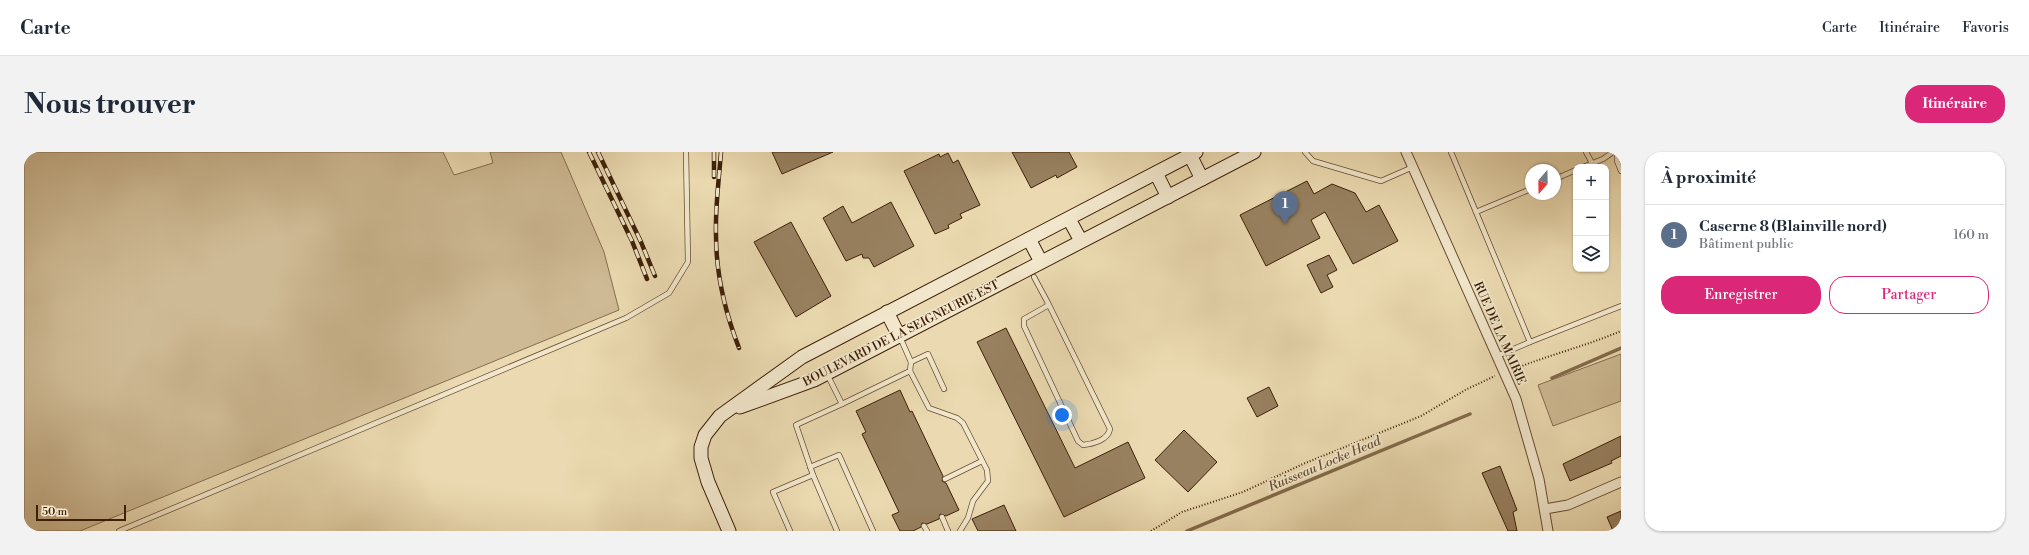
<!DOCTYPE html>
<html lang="fr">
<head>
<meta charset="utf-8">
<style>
	:root { --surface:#fff; --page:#f2f2f3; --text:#1f2937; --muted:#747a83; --line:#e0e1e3; --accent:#db2777 }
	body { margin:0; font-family:"Libre Bodoni",serif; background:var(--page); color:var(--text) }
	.controls { position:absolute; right:12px; top:12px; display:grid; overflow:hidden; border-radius:8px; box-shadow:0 1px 3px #0004 }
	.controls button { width:36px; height:36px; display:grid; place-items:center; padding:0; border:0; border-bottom:1px solid var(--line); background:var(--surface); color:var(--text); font:20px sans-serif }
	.compass { position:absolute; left:1501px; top:12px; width:36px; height:36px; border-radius:50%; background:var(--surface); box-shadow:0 1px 3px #0004; rotate:200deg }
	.scale { position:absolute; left:12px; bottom:10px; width:90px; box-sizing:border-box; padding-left:4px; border:2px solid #3e2008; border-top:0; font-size:11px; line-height:14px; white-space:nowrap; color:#3e2008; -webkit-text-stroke:3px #f2e7cc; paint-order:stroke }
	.you { position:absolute; left:1038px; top:263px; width:14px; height:14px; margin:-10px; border:3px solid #fff; border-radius:50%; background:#1a73e8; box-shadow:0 0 0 6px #1a73e833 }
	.badge { display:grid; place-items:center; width:26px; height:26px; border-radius:50%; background:var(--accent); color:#fff; font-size:13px; font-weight:700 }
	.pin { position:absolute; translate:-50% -33px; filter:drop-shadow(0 1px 2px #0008) }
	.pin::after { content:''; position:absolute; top:21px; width:14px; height:12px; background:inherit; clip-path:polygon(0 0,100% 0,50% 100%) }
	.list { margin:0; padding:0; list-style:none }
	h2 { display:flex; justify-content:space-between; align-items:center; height:52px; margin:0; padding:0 16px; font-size:17px }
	h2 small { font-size:13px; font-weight:400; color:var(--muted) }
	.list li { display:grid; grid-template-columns:26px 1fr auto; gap:12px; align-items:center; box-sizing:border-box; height:60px; padding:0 16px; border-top:1px solid var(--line) }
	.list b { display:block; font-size:15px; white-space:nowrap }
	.list p { margin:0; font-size:13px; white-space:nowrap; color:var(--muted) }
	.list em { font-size:13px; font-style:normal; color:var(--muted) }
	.actions { display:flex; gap:8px; padding:12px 16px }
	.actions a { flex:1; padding:9px 0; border:1px solid var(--accent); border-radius:16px; text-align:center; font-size:14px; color:var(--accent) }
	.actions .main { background:var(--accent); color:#fff }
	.icon { flex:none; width:22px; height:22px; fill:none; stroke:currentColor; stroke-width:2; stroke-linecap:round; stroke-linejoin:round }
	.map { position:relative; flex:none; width:1597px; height:379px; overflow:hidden; border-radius:16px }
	header { display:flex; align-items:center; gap:24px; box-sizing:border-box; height:56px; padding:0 20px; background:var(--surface); border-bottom:1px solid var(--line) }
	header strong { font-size:19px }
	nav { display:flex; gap:22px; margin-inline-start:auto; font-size:14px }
	.intro { display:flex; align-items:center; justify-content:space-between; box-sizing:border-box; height:96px; padding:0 24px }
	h1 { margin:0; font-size:28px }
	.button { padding:10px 18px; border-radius:16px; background:var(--accent); color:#fff; font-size:14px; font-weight:700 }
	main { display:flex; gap:24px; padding:0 24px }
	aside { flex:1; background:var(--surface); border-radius:16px; box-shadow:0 1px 3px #0004 }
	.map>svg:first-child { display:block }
	.green { fill:#ceba94; stroke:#866d4e }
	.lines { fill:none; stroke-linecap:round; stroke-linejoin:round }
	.stream { stroke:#826a4b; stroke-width:3.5 }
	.building { fill:#988160; stroke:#3e2008 }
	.lane-casing { stroke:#694e32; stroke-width:6 }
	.street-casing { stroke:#694e32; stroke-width:11 }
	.secondary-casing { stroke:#3e2008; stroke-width:15 }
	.path { stroke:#3e2008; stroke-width:2; stroke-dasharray:1 2; stroke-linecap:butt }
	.lane { stroke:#f2e7cc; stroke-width:4.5 }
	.street { stroke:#f2e7cc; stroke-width:9 }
	.secondary { stroke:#f2e7cc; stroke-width:13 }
	.rail-casing { stroke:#3e2008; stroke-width:4.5 }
	.rail { stroke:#f2e7cc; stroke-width:3; stroke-dasharray:9; stroke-linecap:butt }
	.labels { text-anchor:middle; stroke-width:3.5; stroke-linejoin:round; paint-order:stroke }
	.street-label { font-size:12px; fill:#3e2008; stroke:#f2e7cc }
	.water-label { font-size:13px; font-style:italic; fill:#664b2f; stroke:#f2e7cc }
</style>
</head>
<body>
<header>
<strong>Carte</strong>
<nav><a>Carte</a><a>Itinéraire</a><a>Favoris</a></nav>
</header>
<div class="intro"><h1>Nous trouver</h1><a class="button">Itinéraire</a></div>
<main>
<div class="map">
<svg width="1597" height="379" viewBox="0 0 1597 379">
	<rect width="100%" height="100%" fill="#ebdab1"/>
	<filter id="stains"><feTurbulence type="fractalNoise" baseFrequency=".005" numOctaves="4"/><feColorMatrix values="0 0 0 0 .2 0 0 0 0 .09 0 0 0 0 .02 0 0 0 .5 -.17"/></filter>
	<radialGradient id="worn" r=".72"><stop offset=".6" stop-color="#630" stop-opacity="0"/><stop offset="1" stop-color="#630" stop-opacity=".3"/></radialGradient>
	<g class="green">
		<path d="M 0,0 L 419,0 L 430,23 L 469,11 L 466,0 L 537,0 L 580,100 L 595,158 L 56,379 L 0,379 Z"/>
		<path d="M 1597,202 L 1597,249 L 1529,274 L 1514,233 Z"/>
	</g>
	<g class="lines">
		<g class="stream">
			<path d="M 1528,226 L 1597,196"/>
			<path d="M 1163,379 L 1446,262"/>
		</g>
	</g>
	<g class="building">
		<path d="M 748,0 L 809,0 L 758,22 Z"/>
		<path d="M 988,0 L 1045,0 L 1053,15 L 1033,26 L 1032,23 L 1007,36 Z"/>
		<path d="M 924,1 L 929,11 L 934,8 L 956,53 L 936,62 L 938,66 L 924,73 L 925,76 L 911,82 L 880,19 L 915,2 L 916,5 Z"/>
		<path d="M 1283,29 L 1290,42 L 1308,32 L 1331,41 L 1342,60 L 1355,53 L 1374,89 L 1329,112 L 1301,60 L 1287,68 L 1296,86 L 1242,114 L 1216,63 Z"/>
		<path d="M 867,50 L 890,94 L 850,115 L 845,106 L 839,106 L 838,102 L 822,109 L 799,66 L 819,54 L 828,71 Z"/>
		<path d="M 767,70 L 807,144 L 772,165 L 730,90 Z"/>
		<path d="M 1305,103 L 1313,118 L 1303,123 L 1309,135 L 1297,141 L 1283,113 Z"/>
		<path d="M 982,176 L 1051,316 L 1104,290 L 1121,326 L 1040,365 L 953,190 Z"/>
		<path d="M 1245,235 L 1254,254 L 1233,265 L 1223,246 Z"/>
		<path d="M 876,238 L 886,260 L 888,259 L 919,324 L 918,329 L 922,331 L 935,358 L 922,364 L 916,362 L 915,367 L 903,372 L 898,371 L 897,375 L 889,379 L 876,379 L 868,363 L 875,360 L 838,282 L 842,280 L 832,259 Z"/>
		<path d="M 1160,278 L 1193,310 L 1164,340 L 1131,308 Z"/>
		<path d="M 1597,284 L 1597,304 L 1587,309 L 1588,311 L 1546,329 L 1539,312 Z"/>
		<path d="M 1476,314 L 1493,358 L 1489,360 L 1493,379 L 1484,379 L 1458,321 Z"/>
		<path d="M 980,353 L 992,379 L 954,379 L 948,367 Z"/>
		<path d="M 1597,359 L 1597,379 L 1589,379 L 1583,365 Z"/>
	</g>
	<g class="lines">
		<g class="lane-casing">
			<g id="lane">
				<path d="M 1281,0 L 1289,9 L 1357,29 L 1389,15"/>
				<path d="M 1427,0 L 1452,60"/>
				<path d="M 1562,0 L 1568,11"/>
				<path d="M 1593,0 L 1593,9 L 1597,19"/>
				<path d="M 1559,15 L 1579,7 L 1589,0"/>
				<path d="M 1531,27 L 1552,18"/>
				<path d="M 1507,37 L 1452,60 L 1506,190 L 1597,154"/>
				<path d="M 1010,125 L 1024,151 L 1023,154 L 1000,167 L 1000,174 L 1054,289 L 1059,293 C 1069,292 1084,288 1086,277 L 1024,151"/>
				<path d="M 876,185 L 887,210 L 904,202 L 920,237"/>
				<path d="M 1473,204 L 1506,190"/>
				<path d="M 886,219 L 905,256 L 933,266 L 939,271 L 963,318 L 964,329 L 949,349 L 944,366 L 936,379"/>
				<path d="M 803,222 L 818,252 L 886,219 L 887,210"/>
				<path d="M 786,315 L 815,303 L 849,379"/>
				<path d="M 921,327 L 958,309"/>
				<path d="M 918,365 L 924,379"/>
				<path d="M 900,374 L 903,379"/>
				<path d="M 95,379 L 602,166 L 645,141 L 664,110 L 662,0"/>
				<path d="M 766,379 L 749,340 L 789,323"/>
				<path d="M 813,379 L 789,323 L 772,273 L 818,252"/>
			</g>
		</g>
		<g class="street-casing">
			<g id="street">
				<path d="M 1382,0 L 1492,247 L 1515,327 L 1524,379"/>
				<path d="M 1521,357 L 1544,353 L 1597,330"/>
			</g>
		</g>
		<g class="secondary-casing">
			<g id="secondary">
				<path d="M 1166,3 L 1178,27"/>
				<path d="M 1132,21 L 1144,45"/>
				<path d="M 1045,67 L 1057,89"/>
				<path d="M 1005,87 L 1017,110"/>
				<path d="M 863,160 L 875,184"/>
				<path d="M 716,255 L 790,228 L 1230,0"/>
				<path d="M 705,379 L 684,330 L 677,306 L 677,295 L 681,283 L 696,264 L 778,205 L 1172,0"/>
			</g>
		</g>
		<g class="path">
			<path d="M 1490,217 C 1525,203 1562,194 1597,179"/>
			<path d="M 1127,379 L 1158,360 L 1219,340 L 1279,312 L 1397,264 L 1443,237 L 1471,224"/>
		</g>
		<use href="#lane" class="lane"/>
		<use href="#street" class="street"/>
		<use href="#secondary" class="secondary"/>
		<g class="rail-casing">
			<g id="rail">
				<path d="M 565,0 L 608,89 L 623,127"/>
				<path d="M 574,0 L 617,90 L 631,124"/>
				<path d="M 690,0 L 690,25"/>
				<path d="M 697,0 C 695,28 691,55 692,83 C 692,122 701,160 715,196"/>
			</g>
		</g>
		<use href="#rail" class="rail"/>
	</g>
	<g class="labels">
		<g class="street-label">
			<text transform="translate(877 181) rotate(-27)" y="4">BOULEVARD DE LA SEIGNEURIE EST</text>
			<text transform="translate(1476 181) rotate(66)" y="4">RUE DE LA MAIRIE</text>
		</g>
		<g class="water-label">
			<text transform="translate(1300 311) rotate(-23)" y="5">Ruisseau Locke Head</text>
		</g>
	</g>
	<rect width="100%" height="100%" filter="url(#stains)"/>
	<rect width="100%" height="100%" fill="url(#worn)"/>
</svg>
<div class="controls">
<button>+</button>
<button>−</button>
<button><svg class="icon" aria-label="layers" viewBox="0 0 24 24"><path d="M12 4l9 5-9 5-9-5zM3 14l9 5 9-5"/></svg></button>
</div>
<svg class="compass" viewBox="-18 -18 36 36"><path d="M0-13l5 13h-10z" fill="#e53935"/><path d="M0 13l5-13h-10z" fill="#747a83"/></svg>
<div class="scale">50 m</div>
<div class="you"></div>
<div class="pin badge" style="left:1261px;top:72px;background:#5c6f8a">1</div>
</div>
<aside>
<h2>À proximité<small></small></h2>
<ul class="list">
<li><span class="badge" style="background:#5c6f8a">1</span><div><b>Caserne 8 (Blainville nord)</b><p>Bâtiment public</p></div><em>160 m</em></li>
</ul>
<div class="actions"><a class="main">Enregistrer</a><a>Partager</a></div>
</aside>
</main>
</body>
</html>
